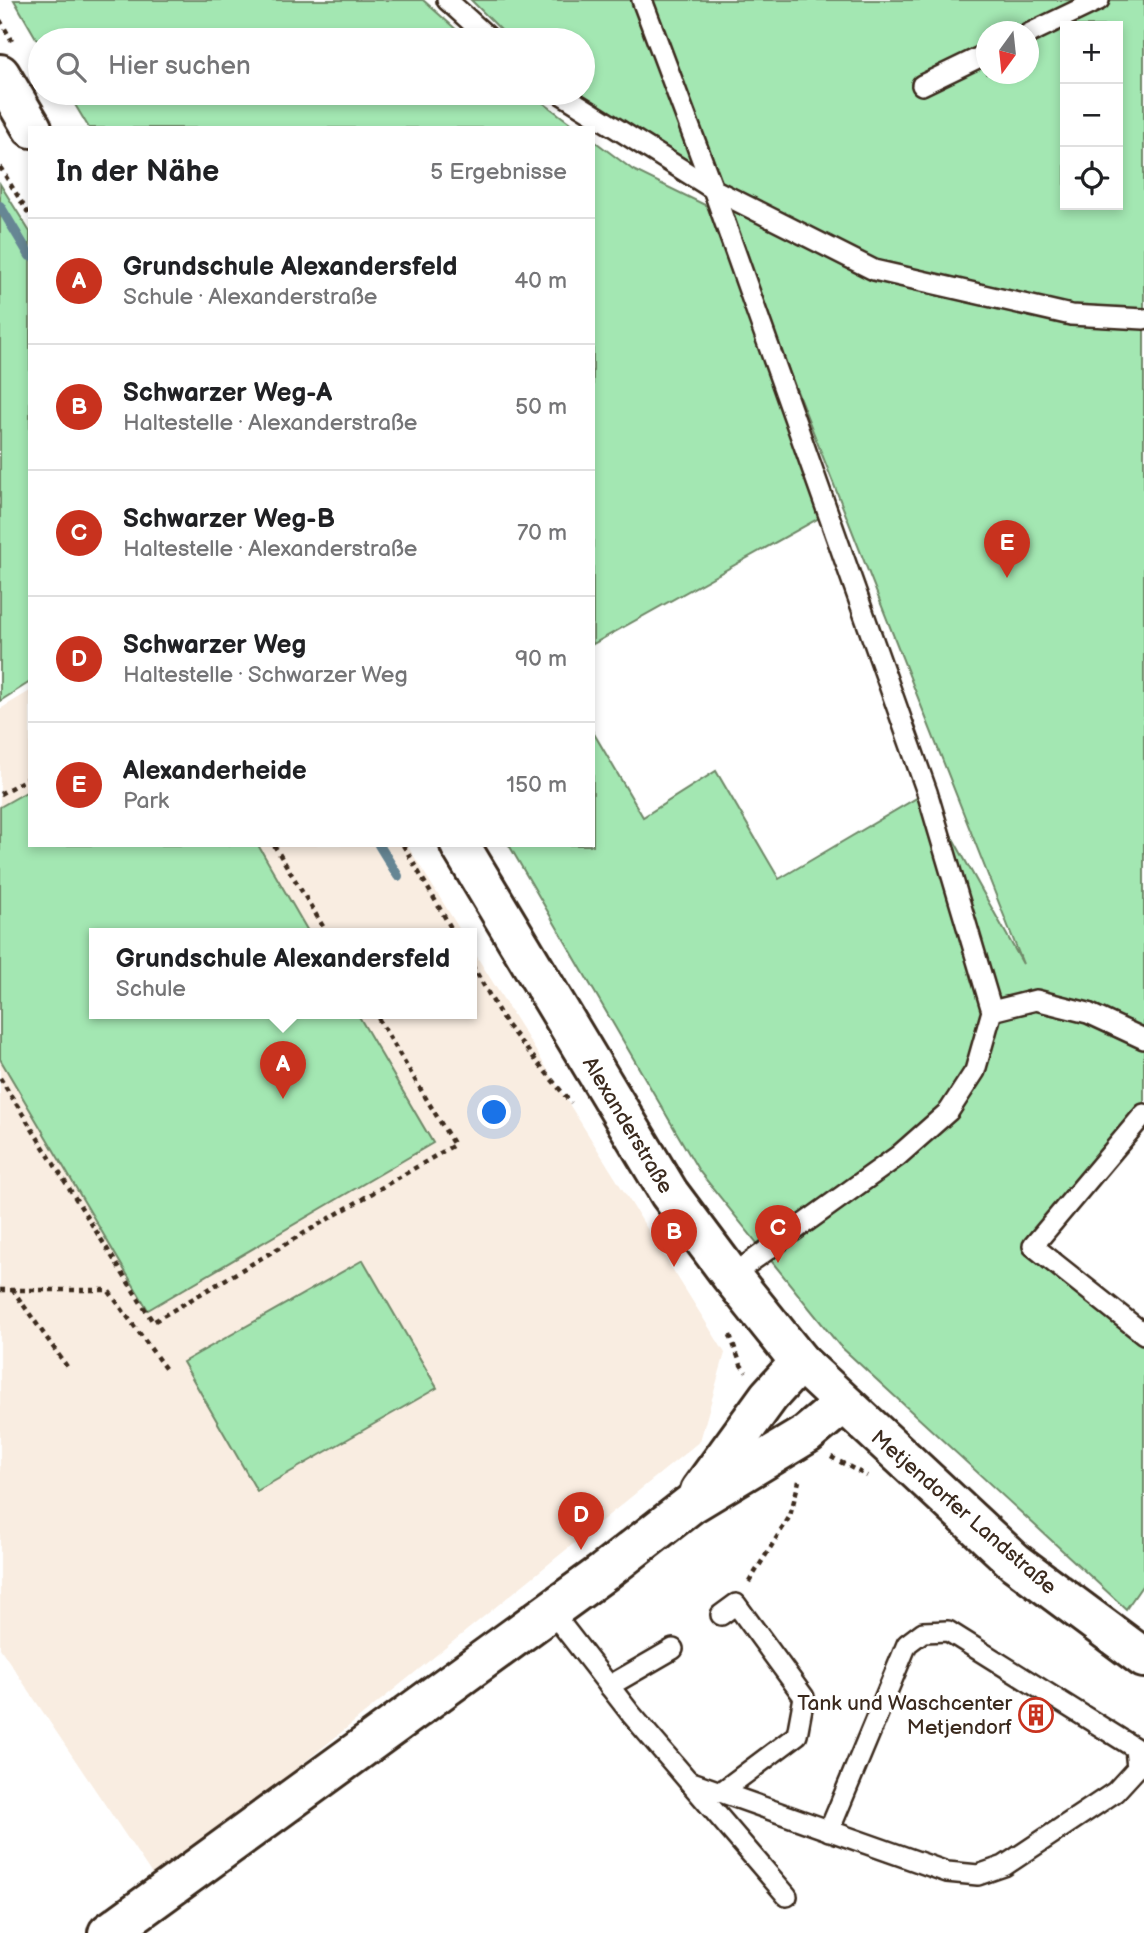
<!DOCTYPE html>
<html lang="de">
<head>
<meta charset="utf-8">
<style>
	:root { --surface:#fff; --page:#f2f2f2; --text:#202124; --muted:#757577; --line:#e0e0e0; --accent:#c8321e }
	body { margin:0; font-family:"Balsamiq Sans",sans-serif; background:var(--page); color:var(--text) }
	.controls { position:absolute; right:21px; top:21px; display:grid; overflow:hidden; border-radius:0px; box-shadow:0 4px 10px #0003 }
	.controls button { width:63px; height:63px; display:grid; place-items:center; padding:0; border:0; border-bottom:2px solid var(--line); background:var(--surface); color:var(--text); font:35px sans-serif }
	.compass { position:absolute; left:976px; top:21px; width:63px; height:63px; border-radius:50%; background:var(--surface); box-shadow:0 4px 10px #0003; rotate:195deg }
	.you { position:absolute; left:495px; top:1113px; width:24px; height:24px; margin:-18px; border:5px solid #fff; border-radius:50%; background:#1a73e8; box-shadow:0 0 0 10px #1a73e833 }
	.badge { display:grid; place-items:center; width:46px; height:46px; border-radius:50%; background:var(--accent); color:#fff; font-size:23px; font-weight:700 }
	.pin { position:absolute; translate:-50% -58px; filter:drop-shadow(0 2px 4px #0008) }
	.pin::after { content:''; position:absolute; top:37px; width:24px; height:21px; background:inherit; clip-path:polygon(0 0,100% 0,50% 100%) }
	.popup { position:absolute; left:89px; top:928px; width:388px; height:91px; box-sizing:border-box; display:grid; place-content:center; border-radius:0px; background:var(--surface); filter:drop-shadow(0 2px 5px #0005); font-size:23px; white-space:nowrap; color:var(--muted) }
	.popup b { font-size:26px; color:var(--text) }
	.popup::after { content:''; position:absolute; left:50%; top:100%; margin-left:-14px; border:14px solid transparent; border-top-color:var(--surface) }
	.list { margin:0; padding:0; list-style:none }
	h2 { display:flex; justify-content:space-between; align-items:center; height:91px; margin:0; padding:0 28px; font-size:30px }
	h2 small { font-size:23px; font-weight:400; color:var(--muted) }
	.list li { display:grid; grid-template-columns:46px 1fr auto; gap:21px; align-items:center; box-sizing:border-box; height:126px; padding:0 28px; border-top:2px solid var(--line) }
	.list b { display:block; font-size:26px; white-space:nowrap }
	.list p { margin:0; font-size:23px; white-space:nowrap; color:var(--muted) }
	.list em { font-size:23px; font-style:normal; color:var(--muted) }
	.icon { flex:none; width:38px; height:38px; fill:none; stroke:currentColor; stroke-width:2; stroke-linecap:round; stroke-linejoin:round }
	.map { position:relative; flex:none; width:1144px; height:1933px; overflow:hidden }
	.search { position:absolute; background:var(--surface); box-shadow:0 4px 10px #0003; left:28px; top:28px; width:567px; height:77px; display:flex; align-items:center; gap:18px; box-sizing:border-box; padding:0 24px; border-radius:38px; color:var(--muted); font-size:26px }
	.panel { position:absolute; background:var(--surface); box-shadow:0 4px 10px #0003; left:28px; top:126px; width:567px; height:721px; border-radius:0px }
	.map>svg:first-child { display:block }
	.built { fill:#f9ede1 }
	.green { fill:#a3e7b2; stroke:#6f8868; stroke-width:2; fill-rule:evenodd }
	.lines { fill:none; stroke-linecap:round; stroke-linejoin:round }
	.stream { stroke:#668694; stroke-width:10 }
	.lane-casing { stroke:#3b2a1e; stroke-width:24 }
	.street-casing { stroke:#3b2a1e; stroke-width:44 }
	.secondary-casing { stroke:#3b2a1e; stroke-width:44 }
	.path { stroke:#3b2a1e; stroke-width:4.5; stroke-dasharray:5 5; stroke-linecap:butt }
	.lane { stroke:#fff; stroke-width:19 }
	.street { stroke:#fff; stroke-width:38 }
	.secondary { stroke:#fff; stroke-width:38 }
	.labels { text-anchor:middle; stroke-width:6; stroke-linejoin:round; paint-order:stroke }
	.street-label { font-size:21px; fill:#3b2a1e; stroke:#fff }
	.poi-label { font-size:21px; fill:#3b2a1e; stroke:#fff; text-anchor:end }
</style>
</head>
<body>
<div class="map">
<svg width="1144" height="1933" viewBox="0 0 1144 1933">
	<rect width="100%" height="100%" fill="#fff"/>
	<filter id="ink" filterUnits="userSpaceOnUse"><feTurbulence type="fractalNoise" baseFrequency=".0143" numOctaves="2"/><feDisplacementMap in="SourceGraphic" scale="14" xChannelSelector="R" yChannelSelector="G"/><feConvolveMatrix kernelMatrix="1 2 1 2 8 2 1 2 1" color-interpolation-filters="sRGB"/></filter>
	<g filter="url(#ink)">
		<path class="built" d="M 30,691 L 30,845 L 407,845 L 462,933 L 94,933 L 94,1013 L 472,1013 L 472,949 L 725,1353 L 700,1441 L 157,1882 L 0,1648 L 0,709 Z"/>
		<g class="green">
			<path d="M 14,0 L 423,0 L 468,40 L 40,40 L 40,45 Z"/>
			<path d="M 471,0 L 1144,0 L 1144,1113 L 1033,1245 L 1144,1334 L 1144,1583 L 1126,1609 L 839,1345 L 699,1171 L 509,845 L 593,845 L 593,732 L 643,817 L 716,771 L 779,879 L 927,792 L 1023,964 L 713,178 L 580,93 L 583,93 L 583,40 L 511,40 ZM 1065,26 L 1118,26 L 1118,205 L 1065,205 ZM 986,32 L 1028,32 L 1028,74 L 986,74 Z"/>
			<path d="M 68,93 L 530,93 L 577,128 L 89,128 Z"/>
			<path d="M 593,140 L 633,170 L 707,206 L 828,513 L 593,644 Z"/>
			<path d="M 0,184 L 30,232 L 30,682 L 0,701 Z"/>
			<path d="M 30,790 L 30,845 L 258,845 L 309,933 L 94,933 L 94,1013 L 357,1013 L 433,1143 L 148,1310 L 0,1059 L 0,807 Z"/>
			<path d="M 363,1260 L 437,1388 L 257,1491 L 183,1362 Z"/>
		</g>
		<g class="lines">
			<g class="stream">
				<path d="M 0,206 L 30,256"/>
				<path d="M 379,845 L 398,876"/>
			</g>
			<g class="lane-casing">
				<g id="lane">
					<path d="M 447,0 L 491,40"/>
					<path d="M 642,0 L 713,189 L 927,792 L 992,1011 L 975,1071 L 949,1111 L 898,1156 L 731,1276"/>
					<path d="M 1028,34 L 1099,0"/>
					<path d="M 922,85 L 986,54"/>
					<path d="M 560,93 L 713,189 L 874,270 L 1071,315 L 1144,319"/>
					<path d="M 992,1011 L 1036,1000 L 1088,1013 L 1144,1039"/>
					<path d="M 1144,1114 L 1033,1246 L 1144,1334"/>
					<path d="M 551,1611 L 631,1714 L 787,1896"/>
					<path d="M 721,1615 L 736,1604 L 804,1697 L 797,1735 L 721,1792"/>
					<path d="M 609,1686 L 673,1649"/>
					<path d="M 689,1781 L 947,1872 L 978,1875 L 1004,1866 L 1115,1792 L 1137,1768 L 1135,1748 L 948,1631 L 923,1632 L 907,1644 L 829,1831"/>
				</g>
			</g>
			<g class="street-casing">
				<g id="street">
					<path d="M 700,1491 L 769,1396 L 800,1362"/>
					<path d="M 108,1933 L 604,1572 L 691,1504 L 807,1434 L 843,1404"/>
				</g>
			</g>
			<g class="secondary-casing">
				<g id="secondary">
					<path d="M 0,74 L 32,128"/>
					<path d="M 460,845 L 669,1193 L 731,1276 L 800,1362 L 1015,1562 L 1144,1658"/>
				</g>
			</g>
			<g class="path">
				<path d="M 0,20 L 12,41"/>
				<path d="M 0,167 L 30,216"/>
				<path d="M 0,794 L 30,777"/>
				<path d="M 274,845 L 327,933"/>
				<path d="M 403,845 L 454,933"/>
				<path d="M 472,965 L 506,1024 L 571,1103"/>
				<path d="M 0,1078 L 153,1322 L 454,1145 L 375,1013"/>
				<path d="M 12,1289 L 68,1368"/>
				<path d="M 0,1290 L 108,1290 L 167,1371"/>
				<path d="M 730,1335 L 741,1365 L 746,1372"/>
				<path d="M 831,1457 L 867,1476"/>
				<path d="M 749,1582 L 790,1516 L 799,1481"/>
			</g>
			<use href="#lane" class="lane"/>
			<use href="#street" class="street"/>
			<use href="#secondary" class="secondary"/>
		</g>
	</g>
	<defs>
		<g id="building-ring" transform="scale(1.75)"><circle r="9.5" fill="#fff" stroke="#c8321e" stroke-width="1.5"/><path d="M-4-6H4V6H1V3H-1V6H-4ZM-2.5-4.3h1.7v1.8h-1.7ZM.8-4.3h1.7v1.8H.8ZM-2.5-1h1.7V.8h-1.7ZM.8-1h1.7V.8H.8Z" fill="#c8321e"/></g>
	</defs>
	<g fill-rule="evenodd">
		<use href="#building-ring" x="1036" y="1715"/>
	</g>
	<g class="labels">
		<g class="street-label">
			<text transform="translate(628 1125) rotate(59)" y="7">Alexanderstraße</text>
			<text transform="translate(964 1512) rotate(41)" y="7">Metjendorfer Landstraße</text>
		</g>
		<g class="poi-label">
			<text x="1012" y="1710">Tank und Waschcenter<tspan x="1012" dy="24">Metjendorf</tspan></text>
		</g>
	</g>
</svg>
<div class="controls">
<button>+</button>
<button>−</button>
<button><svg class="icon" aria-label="locate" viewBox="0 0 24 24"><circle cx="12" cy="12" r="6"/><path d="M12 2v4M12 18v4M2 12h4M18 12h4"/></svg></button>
</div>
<svg class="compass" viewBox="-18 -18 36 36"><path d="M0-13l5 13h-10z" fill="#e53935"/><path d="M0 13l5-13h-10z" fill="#757577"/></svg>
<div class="you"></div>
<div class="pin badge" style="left:283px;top:1099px">A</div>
<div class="popup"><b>Grundschule Alexandersfeld</b>Schule</div>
<div class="pin badge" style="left:674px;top:1267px">B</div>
<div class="pin badge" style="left:778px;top:1263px">C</div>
<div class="pin badge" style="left:581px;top:1550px">D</div>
<div class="pin badge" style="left:1007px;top:578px">E</div>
<div class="search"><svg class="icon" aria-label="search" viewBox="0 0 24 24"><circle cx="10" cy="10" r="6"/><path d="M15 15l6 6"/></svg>Hier suchen</div>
<section class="panel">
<h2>In der Nähe<small>5 Ergebnisse</small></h2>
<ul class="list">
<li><span class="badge">A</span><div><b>Grundschule Alexandersfeld</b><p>Schule · Alexanderstraße</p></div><em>40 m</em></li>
<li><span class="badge">B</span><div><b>Schwarzer Weg-A</b><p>Haltestelle · Alexanderstraße</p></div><em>50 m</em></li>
<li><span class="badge">C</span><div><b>Schwarzer Weg-B</b><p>Haltestelle · Alexanderstraße</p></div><em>70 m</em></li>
<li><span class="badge">D</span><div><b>Schwarzer Weg</b><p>Haltestelle · Schwarzer Weg</p></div><em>90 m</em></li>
<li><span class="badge">E</span><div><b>Alexanderheide</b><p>Park</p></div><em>150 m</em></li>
</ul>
</section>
</div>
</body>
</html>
